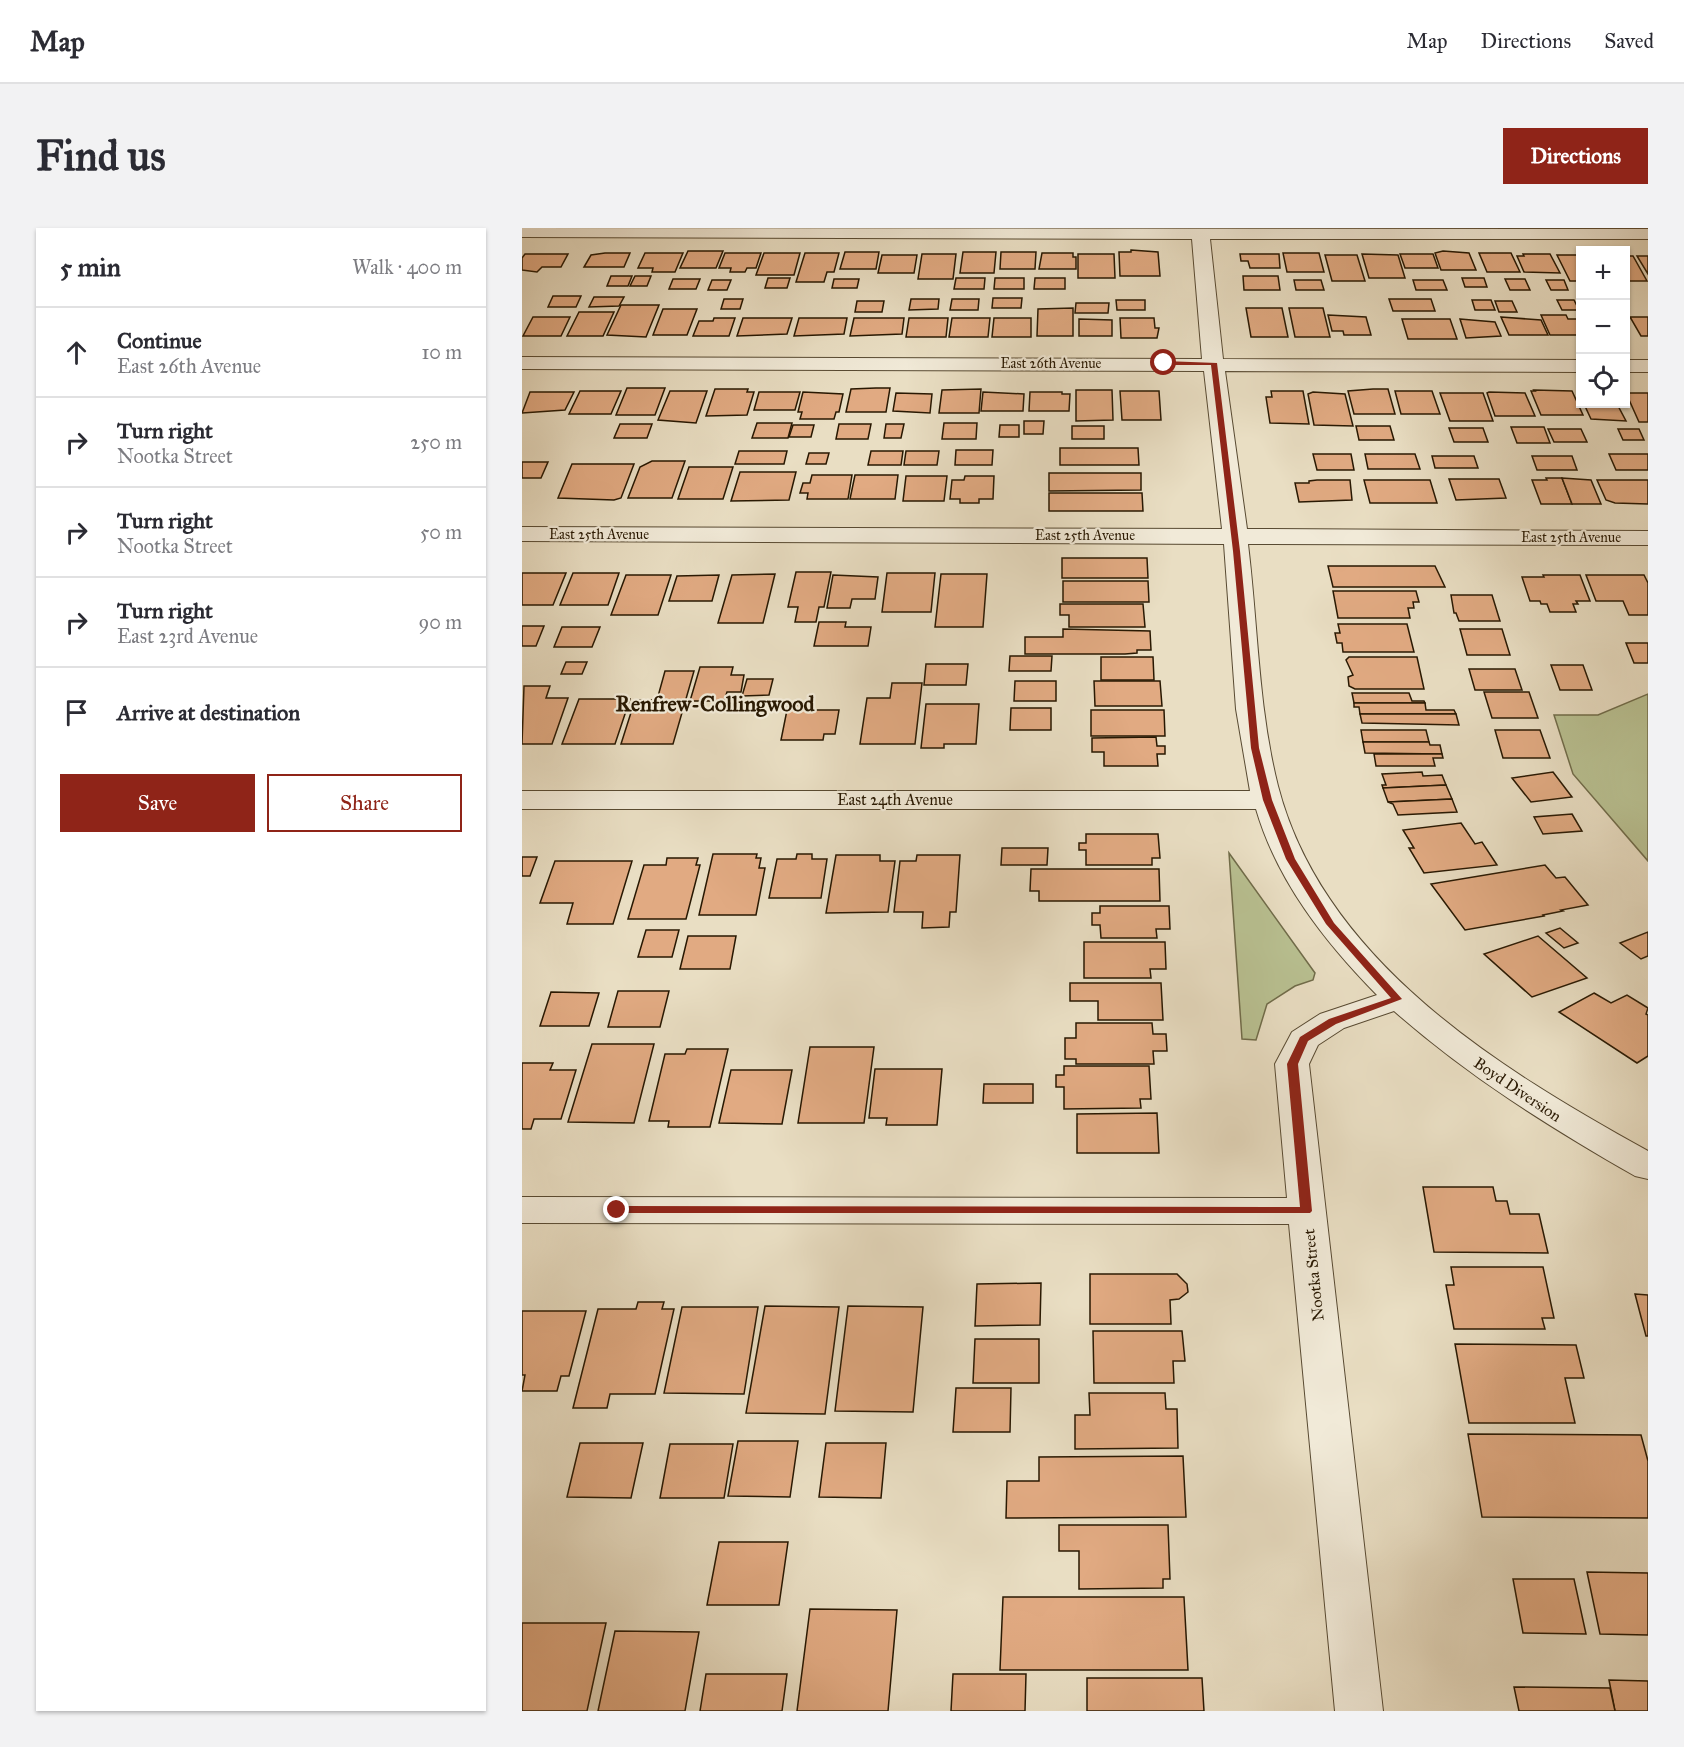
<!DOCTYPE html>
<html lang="en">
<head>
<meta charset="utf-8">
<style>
	:root { --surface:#fff; --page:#f2f2f3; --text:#2b2b33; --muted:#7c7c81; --line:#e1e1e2; --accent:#8f2418 }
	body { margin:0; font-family:"IM FELL Great Primer",serif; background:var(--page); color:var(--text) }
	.controls { position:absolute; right:18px; top:18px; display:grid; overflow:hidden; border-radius:0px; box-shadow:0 2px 4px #0004 }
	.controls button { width:54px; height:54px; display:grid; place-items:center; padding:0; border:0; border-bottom:2px solid var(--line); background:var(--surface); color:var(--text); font:30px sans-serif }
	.stop { position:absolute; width:18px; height:18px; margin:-14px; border:4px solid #8f2418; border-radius:50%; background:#fff }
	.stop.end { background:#8f2418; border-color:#fff; box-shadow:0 2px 6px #0008 }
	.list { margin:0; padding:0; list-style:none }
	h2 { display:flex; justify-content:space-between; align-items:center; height:78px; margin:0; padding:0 24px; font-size:26px }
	h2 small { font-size:20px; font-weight:400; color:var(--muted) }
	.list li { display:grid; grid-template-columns:39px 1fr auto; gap:18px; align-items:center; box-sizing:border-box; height:90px; padding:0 24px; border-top:2px solid var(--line) }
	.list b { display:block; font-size:22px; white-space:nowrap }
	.list p { margin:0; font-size:20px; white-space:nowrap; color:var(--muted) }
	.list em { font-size:20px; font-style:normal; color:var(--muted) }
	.actions { display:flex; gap:12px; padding:18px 24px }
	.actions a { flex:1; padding:14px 0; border:2px solid var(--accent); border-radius:0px; text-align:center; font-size:21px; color:var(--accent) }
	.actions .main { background:var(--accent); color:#fff }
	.icon { flex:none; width:33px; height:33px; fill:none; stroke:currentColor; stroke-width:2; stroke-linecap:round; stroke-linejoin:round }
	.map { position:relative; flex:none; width:1126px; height:1483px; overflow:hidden; border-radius:0px }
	header { display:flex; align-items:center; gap:36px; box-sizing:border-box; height:84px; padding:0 30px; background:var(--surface); border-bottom:2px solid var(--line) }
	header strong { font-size:28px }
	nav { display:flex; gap:33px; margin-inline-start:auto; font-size:21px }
	.intro { display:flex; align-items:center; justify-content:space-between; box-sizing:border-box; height:144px; padding:0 36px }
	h1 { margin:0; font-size:42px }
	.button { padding:15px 27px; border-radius:0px; background:var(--accent); color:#fff; font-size:21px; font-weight:700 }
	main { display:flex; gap:36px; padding:0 36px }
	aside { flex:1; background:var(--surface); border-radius:0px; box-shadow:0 2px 4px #0004 }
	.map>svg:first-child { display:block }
	.green { fill:#b9c192; stroke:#706c4a; stroke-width:1.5 }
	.building { fill:#e1aa82; stroke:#281802; stroke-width:1.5 }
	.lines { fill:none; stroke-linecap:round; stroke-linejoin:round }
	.minor-casing { stroke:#584a32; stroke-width:2 }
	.minor { fill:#f1ead8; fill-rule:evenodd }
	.route { fill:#8f2418 }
	.labels { text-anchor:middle; stroke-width:4.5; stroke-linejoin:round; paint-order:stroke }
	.far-street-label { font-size:14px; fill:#281802; stroke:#f1ead8 }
	.street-label { font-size:16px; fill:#281802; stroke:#f1ead8 }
	.district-label { font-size:22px; font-weight:bold; fill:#281802; stroke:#f1ead8 }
</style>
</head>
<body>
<header>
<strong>Map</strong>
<nav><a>Map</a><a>Directions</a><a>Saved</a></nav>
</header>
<div class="intro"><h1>Find us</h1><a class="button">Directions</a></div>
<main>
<aside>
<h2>5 min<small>Walk · 400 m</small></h2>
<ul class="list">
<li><svg class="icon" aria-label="ahead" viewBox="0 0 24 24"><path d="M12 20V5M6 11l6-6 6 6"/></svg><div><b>Continue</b><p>East 26th Avenue</p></div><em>10 m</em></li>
<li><svg class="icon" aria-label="right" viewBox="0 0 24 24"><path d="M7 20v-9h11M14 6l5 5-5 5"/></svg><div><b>Turn right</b><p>Nootka Street</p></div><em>250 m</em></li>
<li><svg class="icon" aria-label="right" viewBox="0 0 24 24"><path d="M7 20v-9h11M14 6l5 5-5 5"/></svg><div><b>Turn right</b><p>Nootka Street</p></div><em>50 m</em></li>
<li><svg class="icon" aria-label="right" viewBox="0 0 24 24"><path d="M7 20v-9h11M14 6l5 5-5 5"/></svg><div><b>Turn right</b><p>East 23rd Avenue</p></div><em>90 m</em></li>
<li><svg class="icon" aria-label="arrive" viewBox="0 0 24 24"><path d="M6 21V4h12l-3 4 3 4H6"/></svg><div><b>Arrive at destination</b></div></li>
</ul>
<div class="actions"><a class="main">Save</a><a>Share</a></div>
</aside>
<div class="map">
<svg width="1126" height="1483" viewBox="0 0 1126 1483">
	<rect width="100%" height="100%" fill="#e9dec3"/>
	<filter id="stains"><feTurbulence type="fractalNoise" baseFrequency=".00333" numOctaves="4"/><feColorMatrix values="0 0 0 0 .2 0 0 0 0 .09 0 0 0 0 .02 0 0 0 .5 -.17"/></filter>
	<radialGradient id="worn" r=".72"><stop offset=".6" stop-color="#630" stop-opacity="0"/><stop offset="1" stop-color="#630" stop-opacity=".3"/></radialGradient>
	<g class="green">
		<path d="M 1126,466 L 1126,633 L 1051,546 L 1032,487 L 1076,487 Z"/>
		<path d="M 707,625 L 793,745 L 791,752 L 773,758 L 745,776 L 734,812 L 720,811 Z"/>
	</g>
	<g class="building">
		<path d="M 609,22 L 636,24 L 638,48 L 598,48 L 597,24 L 609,24 Z"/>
		<path d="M 166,23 L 201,23 L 194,40 L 158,40 Z"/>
		<path d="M 921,23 L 947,25 L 954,42 L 919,42 L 913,25 Z"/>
		<path d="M 323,24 L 357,24 L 354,41 L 318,41 Z"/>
		<path d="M 441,24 L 474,24 L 472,45 L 438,45 Z"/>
		<path d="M 479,24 L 514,24 L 513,41 L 478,41 Z"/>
		<path d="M 83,25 L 108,25 L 102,39 L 62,39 L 69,27 Z"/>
		<path d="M 123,25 L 161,25 L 153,44 L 130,44 L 131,40 L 116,40 Z"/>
		<path d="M 203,25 L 239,25 L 234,40 L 225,40 L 223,44 L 208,44 L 209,40 L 197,40 Z"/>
		<path d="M 242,25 L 278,25 L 272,47 L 234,47 Z"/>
		<path d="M 283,25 L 317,25 L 312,44 L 305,44 L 302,54 L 274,54 Z"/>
		<path d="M 520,25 L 551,25 L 551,29 L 554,29 L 554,41 L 517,41 Z"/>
		<path d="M 761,25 L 797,25 L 802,44 L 765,44 Z"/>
		<path d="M 957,25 L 989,25 L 998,44 L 965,44 Z"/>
		<path d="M 3,26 L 46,26 L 39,39 L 20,39 L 15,44 L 0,42 L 0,30 Z"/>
		<path d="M 400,26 L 434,26 L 431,51 L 396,51 Z"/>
		<path d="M 556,26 L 592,26 L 593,50 L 556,50 Z"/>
		<path d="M 718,26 L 757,26 L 758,40 L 728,40 L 726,33 L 719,33 Z"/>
		<path d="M 840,26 L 876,27 L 883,50 L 847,50 Z"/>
		<path d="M 878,26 L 911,26 L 916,40 L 883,40 Z"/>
		<path d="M 1001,26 L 1028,26 L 1038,45 L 1002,44 L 995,28 L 1002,28 Z"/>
		<path d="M 360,27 L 395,27 L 392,45 L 356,45 Z"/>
		<path d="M 803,27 L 835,27 L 843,53 L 810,53 Z"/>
		<path d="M 1035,27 L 1058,27 L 1058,53 L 1048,53 Z"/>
		<path d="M 1104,28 L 1111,28 L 1125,53 L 1104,53 Z"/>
		<path d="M 1115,28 L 1126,28 L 1126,46 Z"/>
		<path d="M 89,48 L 110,48 L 106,58 L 85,58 Z"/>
		<path d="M 113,48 L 129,48 L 125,58 L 108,58 Z"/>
		<path d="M 721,48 L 756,48 L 758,62 L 722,62 Z"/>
		<path d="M 246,50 L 268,50 L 265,60 L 243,60 Z"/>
		<path d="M 434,50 L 463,50 L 462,61 L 432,61 Z"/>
		<path d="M 473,50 L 502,50 L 502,61 L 472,61 Z"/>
		<path d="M 513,50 L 543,50 L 543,61 L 512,61 Z"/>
		<path d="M 940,50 L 962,50 L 965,59 L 943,59 Z"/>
		<path d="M 151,51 L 178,51 L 174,61 L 147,61 Z"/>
		<path d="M 312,51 L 337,51 L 335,60 L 310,60 Z"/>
		<path d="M 983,51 L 1003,51 L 1008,62 L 988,62 Z"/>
		<path d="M 190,52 L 209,52 L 205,62 L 186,62 Z"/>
		<path d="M 772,52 L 799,52 L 802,62 L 774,62 Z"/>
		<path d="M 891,52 L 921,52 L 925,62 L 894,62 Z"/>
		<path d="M 1024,52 L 1042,52 L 1046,62 L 1029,62 Z"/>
		<path d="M 31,68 L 59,68 L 54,79 L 26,79 Z"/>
		<path d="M 72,69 L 102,69 L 97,78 L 67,79 Z"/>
		<path d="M 471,70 L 500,70 L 499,80 L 470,80 Z"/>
		<path d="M 202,71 L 221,71 L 218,81 L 199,81 Z"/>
		<path d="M 389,71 L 417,71 L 416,81 L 387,82 Z"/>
		<path d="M 430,71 L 457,71 L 456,82 L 428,82 Z"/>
		<path d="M 867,71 L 909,71 L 913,83 L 871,83 Z"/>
		<path d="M 594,72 L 623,72 L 623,82 L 595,82 Z"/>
		<path d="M 950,72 L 969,72 L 973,82 L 953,82 Z"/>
		<path d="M 1035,72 L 1052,72 L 1057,82 L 1040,82 Z"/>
		<path d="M 335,73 L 362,73 L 360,84 L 333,84 Z"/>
		<path d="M 973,73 L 990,73 L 995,84 L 977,84 Z"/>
		<path d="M 554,75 L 587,75 L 586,85 L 553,85 Z"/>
		<path d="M 99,77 L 137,77 L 124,109 L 85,107 Z"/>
		<path d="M 551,80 L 551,108 L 515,108 L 516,81 Z"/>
		<path d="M 724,80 L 760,80 L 766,109 L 729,109 Z"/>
		<path d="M 767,80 L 801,80 L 808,109 L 773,109 Z"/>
		<path d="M 141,81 L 175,81 L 165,107 L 131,107 Z"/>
		<path d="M 57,84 L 92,84 L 81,108 L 45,108 Z"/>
		<path d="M 806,87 L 844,89 L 849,107 L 822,107 L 821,103 L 810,103 Z"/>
		<path d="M 1019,87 L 1044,87 L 1046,91 L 1058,91 L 1058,107 L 1028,107 Z"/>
		<path d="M 11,89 L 48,89 L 39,108 L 1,108 Z"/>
		<path d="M 979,89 L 1019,92 L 1026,107 L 987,107 Z"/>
		<path d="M 1108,89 L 1126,89 L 1126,108 L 1119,108 Z"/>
		<path d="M 192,90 L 213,90 L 207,108 L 171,108 L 177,93 L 191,93 Z"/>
		<path d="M 221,90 L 270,90 L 265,106 L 215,108 Z"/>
		<path d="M 277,90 L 325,90 L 322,106 L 272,108 Z"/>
		<path d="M 332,90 L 382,90 L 380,106 L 328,108 Z"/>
		<path d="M 387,90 L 426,90 L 424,109 L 384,109 Z"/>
		<path d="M 430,90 L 468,90 L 466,109 L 427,109 Z"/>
		<path d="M 472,90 L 509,90 L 509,109 L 470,109 Z"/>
		<path d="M 598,90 L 632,90 L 633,100 L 637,100 L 635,110 L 599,110 Z"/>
		<path d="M 557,91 L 590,92 L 590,108 L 557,108 Z"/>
		<path d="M 880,91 L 928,91 L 935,111 L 886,111 Z"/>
		<path d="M 938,91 L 973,94 L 979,108 L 944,110 Z"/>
		<path d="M 105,160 L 143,160 L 133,187 L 94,187 Z"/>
		<path d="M 354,160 L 368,160 L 364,184 L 324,184 L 329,161 Z"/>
		<path d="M 193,161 L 226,161 L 225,164 L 232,164 L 225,187 L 184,188 Z"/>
		<path d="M 459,161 L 457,185 L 417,185 L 420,162 Z"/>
		<path d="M 851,161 L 866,161 L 873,186 L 832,186 L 826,163 Z"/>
		<path d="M 554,162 L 590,162 L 591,192 L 554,193 Z"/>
		<path d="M 1012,162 L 1050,163 L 1061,187 L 1019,187 L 1009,163 L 1013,163 Z"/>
		<path d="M 58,163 L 99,163 L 89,186 L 47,186 Z"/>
		<path d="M 148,163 L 185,163 L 174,195 L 136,192 Z"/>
		<path d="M 598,163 L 637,163 L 639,192 L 600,192 Z"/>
		<path d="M 749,163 L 781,163 L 787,196 L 748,195 L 744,169 L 750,169 Z"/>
		<path d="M 873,163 L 910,163 L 918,186 L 879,186 Z"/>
		<path d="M 8,164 L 52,164 L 43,182 L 0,185 Z"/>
		<path d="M 237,164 L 278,164 L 273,182 L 232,182 Z"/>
		<path d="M 281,164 L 321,166 L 317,184 L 314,184 L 312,191 L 278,191 L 280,184 L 276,184 Z"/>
		<path d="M 461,164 L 502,166 L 501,183 L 459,183 Z"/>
		<path d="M 508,164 L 540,164 L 540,166 L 548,166 L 547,183 L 507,183 Z"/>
		<path d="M 791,164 L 823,166 L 831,198 L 792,197 L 786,166 Z"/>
		<path d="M 967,164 L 1003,165 L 1013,188 L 973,188 L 965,165 Z"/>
		<path d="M 374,165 L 410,166 L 408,185 L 371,183 Z"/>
		<path d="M 918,165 L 961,165 L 971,193 L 928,193 Z"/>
		<path d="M 1104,165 L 1126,165 L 1126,194 L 1117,194 Z"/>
		<path d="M 1062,176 L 1095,176 L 1104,193 L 1069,191 Z"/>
		<path d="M 502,193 L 522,193 L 521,206 L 502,206 Z"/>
		<path d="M 235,195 L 270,195 L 266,210 L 230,210 Z"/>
		<path d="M 422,195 L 455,195 L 454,211 L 420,211 Z"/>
		<path d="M 98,196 L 130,196 L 125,210 L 92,210 Z"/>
		<path d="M 317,196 L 349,196 L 346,211 L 314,211 Z"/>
		<path d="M 364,196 L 382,196 L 379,210 L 362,210 Z"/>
		<path d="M 271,197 L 292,197 L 289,209 L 267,209 Z"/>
		<path d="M 478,197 L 497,197 L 497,209 L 477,209 Z"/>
		<rect x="550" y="198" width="32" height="13"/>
		<path d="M 834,198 L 868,198 L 872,212 L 837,212 Z"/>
		<path d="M 989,199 L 1022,199 L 1028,215 L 995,215 Z"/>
		<path d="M 927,200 L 961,200 L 966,214 L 932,214 Z"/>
		<path d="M 1026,201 L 1059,201 L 1065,214 L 1032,214 Z"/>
		<path d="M 1096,201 L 1117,201 L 1122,212 L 1101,212 Z"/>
		<path d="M 538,220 L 616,220 L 617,237 L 538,237 Z"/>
		<path d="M 434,222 L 471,222 L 470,237 L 433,237 Z"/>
		<path d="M 217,223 L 265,223 L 262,236 L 213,236 Z"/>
		<path d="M 349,223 L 381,223 L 379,237 L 346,237 Z"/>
		<path d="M 384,223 L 417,223 L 415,237 L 382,237 Z"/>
		<path d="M 287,225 L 307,225 L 304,236 L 284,236 Z"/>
		<path d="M 791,226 L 829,226 L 832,242 L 795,242 Z"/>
		<path d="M 843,226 L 893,226 L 898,241 L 846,241 Z"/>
		<path d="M 1087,226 L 1126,226 L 1126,242 L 1094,242 Z"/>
		<path d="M 910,228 L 952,228 L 956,240 L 913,240 Z"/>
		<path d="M 1010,228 L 1050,228 L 1055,242 L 1015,242 Z"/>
		<path d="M 130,233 L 163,233 L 150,270 L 106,270 L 118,239 Z"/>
		<path d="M 0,234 L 26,234 L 19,250 L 0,250 Z"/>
		<path d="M 50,236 L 112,236 L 99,270 L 92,272 L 36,270 Z"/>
		<path d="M 167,239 L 211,239 L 201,271 L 156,271 Z"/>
		<path d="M 218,244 L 274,244 L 267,272 L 209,273 Z"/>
		<path d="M 527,245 L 619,245 L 619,262 L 527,263 Z"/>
		<path d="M 290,247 L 330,247 L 326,271 L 285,271 L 286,265 L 278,265 L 281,255 L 288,255 Z"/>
		<path d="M 333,247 L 376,247 L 373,271 L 328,271 Z"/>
		<path d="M 384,248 L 425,248 L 422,273 L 381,273 Z"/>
		<path d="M 443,248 L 472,248 L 471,271 L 457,271 L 457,275 L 438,275 L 438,271 L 428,271 L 430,252 L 442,252 Z"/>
		<path d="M 1024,250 L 1040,250 L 1050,276 L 1019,276 L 1010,252 L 1025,252 Z"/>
		<path d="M 1040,250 L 1069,252 L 1079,276 L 1050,276 Z"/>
		<path d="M 927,251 L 977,251 L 984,270 L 934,272 Z"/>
		<path d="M 795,252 L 828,252 L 830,272 L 777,274 L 773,255 L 787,255 L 787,253 Z"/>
		<path d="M 842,252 L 908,252 L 915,275 L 848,275 Z"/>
		<path d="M 1075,252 L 1126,252 L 1126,276 L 1093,275 L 1084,272 Z"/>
		<path d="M 527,265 L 620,265 L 621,283 L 527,283 Z"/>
		<path d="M 540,330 L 625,330 L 626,350 L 540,350 Z"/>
		<path d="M 806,338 L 913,338 L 923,359 L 811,359 Z"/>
		<path d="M 274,344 L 309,344 L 302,379 L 297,379 L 294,394 L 273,394 L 276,379 L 266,379 Z"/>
		<path d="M 0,345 L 44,345 L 31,377 L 0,377 Z"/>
		<path d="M 51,345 L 97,345 L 86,377 L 38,377 Z"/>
		<path d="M 365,345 L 413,345 L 409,384 L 360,384 Z"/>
		<path d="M 253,346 L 241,395 L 196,395 L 210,347 Z"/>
		<path d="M 419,346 L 465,346 L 461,399 L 413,399 Z"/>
		<path d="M 104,347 L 149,347 L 136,387 L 89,387 Z"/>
		<path d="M 197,347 L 190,373 L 147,373 L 155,348 Z"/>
		<path d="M 311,347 L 356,349 L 353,371 L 330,371 L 328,380 L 305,380 Z"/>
		<path d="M 1021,347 L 1058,347 L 1068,373 L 1054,373 L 1056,376 L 1051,376 L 1054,384 L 1028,384 L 1025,376 L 1019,376 L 1018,373 L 1008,373 L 1000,349 L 1022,349 Z"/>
		<path d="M 1064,347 L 1122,347 L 1126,355 L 1126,387 L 1107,387 L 1101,373 L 1074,373 Z"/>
		<path d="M 541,353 L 626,353 L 627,374 L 541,374 Z"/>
		<path d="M 811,363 L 894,363 L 897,374 L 891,374 L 892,380 L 886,380 L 888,390 L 816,390 Z"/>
		<path d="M 929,367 L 970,367 L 978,393 L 937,393 L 934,385 L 932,385 Z"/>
		<path d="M 538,376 L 621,376 L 623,399 L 547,399 L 547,387 L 538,387 Z"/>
		<path d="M 297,394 L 324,394 L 323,399 L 349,399 L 346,418 L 292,418 Z"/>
		<path d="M 816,396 L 885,396 L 892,424 L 821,424 L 820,415 L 815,415 L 813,405 L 818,405 Z"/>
		<path d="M 0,398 L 22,398 L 14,418 L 0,418 Z"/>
		<path d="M 40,399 L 78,399 L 70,419 L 32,419 Z"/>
		<path d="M 541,401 L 628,403 L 629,422 L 615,422 L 615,425 L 603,426 L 503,426 L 503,409 L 541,409 Z"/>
		<path d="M 938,401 L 980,401 L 988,427 L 945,427 Z"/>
		<path d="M 1104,415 L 1126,415 L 1126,435 L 1112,435 Z"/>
		<path d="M 488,428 L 530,428 L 529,443 L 487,443 Z"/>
		<path d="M 579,429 L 631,429 L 632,452 L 579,452 Z"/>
		<path d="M 827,429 L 895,429 L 902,461 L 833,461 L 827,458 L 826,449 L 831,447 L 824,432 Z"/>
		<path d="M 44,434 L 65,434 L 60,446 L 39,446 Z"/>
		<path d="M 404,436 L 446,436 L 444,457 L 402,457 Z"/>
		<path d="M 1029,437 L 1061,437 L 1070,462 L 1038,462 Z"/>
		<path d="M 178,439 L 211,439 L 209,447 L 222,447 L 219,464 L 205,464 L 202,473 L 168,473 Z"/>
		<path d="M 947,441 L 993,441 L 1000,462 L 953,462 Z"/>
		<path d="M 143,443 L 172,443 L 151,516 L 99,516 L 113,472 L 135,472 Z"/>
		<path d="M 225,451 L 251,451 L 247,467 L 220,468 Z"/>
		<path d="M 493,453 L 534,453 L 534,473 L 492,473 Z"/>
		<path d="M 572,453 L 638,453 L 640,478 L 573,478 Z"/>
		<path d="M 370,455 L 400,455 L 393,516 L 338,516 L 345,470 L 368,470 Z"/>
		<path d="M 2,458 L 28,458 L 24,470 L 46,470 L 30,516 L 0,516 Z"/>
		<path d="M 962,464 L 1007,464 L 1016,490 L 970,490 Z"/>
		<path d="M 830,465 L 887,465 L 890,473 L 902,473 L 903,475 L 832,475 Z"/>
		<path d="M 57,471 L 108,471 L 93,516 L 40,516 Z"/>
		<path d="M 832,475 L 903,475 L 904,482 L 932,482 L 934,486 L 838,486 L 837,479 L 832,479 Z"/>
		<path d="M 404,476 L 457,476 L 454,516 L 422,516 L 422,520 L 399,520 Z"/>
		<path d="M 266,477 L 283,477 L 282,482 L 317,482 L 313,506 L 302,506 L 301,512 L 259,512 Z"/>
		<path d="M 489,480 L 529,480 L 529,502 L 488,502 Z"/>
		<path d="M 569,482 L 642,482 L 643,508 L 569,508 Z"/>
		<path d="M 838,486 L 934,486 L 937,497 L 840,495 Z"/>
		<path d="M 839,502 L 904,502 L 907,514 L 841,514 Z"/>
		<path d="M 973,502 L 1018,502 L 1028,530 L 981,530 Z"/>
		<path d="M 634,509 L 635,518 L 643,518 L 643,526 L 635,526 L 636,538 L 582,538 L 582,524 L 570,524 L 570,510 Z"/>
		<path d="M 841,514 L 907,514 L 908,517 L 918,517 L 920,526 L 843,525 Z"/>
		<path d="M 852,526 L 920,526 L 921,530 L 911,530 L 913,538 L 854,538 Z"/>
		<path d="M 900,544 L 901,548 L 920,547 L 924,557 L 861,560 L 860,557 L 864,557 L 860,546 Z"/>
		<path d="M 1031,544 L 1050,569 L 1009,574 L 990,550 Z"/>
		<path d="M 924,557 L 930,571 L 866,574 L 861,560 Z"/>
		<path d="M 930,571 L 935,584 L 876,587 L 871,576 L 866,574 Z"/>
		<path d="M 1050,586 L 1060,603 L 1021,606 L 1012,589 Z"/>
		<path d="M 939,595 L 953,616 L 960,614 L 975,637 L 902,645 L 887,620 L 892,620 L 881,602 Z"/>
		<path d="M 564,606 L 636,606 L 638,630 L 630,630 L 630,637 L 564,637 L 564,622 L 557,622 L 557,615 L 564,615 Z"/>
		<path d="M 480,620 L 526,620 L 525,637 L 479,637 Z"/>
		<path d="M 191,626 L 235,626 L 234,630 L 239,630 L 237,640 L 243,640 L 234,687 L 177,687 Z"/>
		<path d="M 275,626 L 290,626 L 290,631 L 305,631 L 299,670 L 247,670 L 255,631 L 274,631 Z"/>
		<path d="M 314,627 L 358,627 L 358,633 L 373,633 L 366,684 L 304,685 Z"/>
		<path d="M 395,627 L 438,627 L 434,684 L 428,684 L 427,699 L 400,700 L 401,684 L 372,684 L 378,633 L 394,633 Z"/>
		<path d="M 0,629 L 15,629 L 8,648 L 0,648 Z"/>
		<path d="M 145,630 L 176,630 L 174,637 L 178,637 L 164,691 L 106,691 L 122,637 L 144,637 Z"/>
		<path d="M 33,633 L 110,633 L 91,696 L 45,696 L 51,675 L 18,675 Z"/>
		<path d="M 1023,637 L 1034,650 L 1043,649 L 1066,677 L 1039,682 L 1041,683 L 1021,687 L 1022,688 L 943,702 L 909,656 Z"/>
		<path d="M 509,641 L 637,641 L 638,673 L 517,673 L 517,663 L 508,663 Z"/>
		<path d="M 578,678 L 647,678 L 648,701 L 634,701 L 635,710 L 579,710 L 578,697 L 570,697 L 570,685 L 578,685 Z"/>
		<path d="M 1038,700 L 1056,715 L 1042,720 L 1024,705 Z"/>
		<path d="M 124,702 L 157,702 L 150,729 L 116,729 Z"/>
		<path d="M 1126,704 L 1126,728 L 1119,731 L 1098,715 Z"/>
		<path d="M 166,708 L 214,708 L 208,741 L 158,741 Z"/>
		<path d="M 1016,708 L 1065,750 L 1010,769 L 962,726 Z"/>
		<path d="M 562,714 L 643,714 L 644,741 L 628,741 L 629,750 L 562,750 Z"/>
		<path d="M 548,755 L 639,755 L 641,792 L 576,792 L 576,773 L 548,773 Z"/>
		<path d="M 96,763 L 147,763 L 138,799 L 86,799 Z"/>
		<path d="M 29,764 L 77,765 L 67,798 L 18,798 Z"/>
		<path d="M 1072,765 L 1089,775 L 1105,767 L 1126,780 L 1124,786 L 1126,787 L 1126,828 L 1115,835 L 1037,784 Z"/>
		<path d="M 554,795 L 630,795 L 631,806 L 644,806 L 645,823 L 631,823 L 632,836 L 554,836 L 554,831 L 543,831 L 543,810 L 554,810 Z"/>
		<path d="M 70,816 L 132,816 L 112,895 L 46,894 Z"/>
		<path d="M 288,819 L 352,819 L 342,895 L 276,895 Z"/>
		<path d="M 165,821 L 206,821 L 188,899 L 146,899 L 147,893 L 127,893 L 143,826 L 163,826 Z"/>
		<path d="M 0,835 L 31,835 L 28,842 L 54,842 L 39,891 L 12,891 L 9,901 L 0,901 Z"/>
		<path d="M 542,838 L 627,838 L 629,871 L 618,871 L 619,880 L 542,881 L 542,859 L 534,859 L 534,847 L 542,847 Z"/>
		<path d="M 353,841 L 420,841 L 415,897 L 364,897 L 365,890 L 347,890 Z"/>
		<path d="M 209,842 L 270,842 L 260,896 L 197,895 Z"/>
		<path d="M 462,856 L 511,856 L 511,875 L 461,875 Z"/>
		<path d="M 635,885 L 637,925 L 555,925 L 555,886 Z"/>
		<path d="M 901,959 L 971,959 L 974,973 L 985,973 L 988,986 L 1017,986 L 1026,1025 L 912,1024 Z"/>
		<path d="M 929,1039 L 1021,1039 L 1032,1090 L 1020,1090 L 1023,1101 L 932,1101 L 924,1057 L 932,1057 Z"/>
		<path d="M 568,1046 L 655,1046 L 665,1056 L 666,1064 L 657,1071 L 648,1072 L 649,1096 L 568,1096 Z"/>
		<path d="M 519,1055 L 518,1097 L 453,1098 L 455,1056 Z"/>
		<path d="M 1113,1066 L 1126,1067 L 1126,1108 L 1124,1108 Z"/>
		<path d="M 116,1074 L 142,1074 L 140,1081 L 152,1081 L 133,1166 L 88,1166 L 85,1180 L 51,1180 L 76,1081 L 114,1081 Z"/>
		<path d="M 243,1078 L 317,1079 L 303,1186 L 224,1185 Z"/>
		<path d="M 326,1078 L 401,1079 L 391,1184 L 313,1183 Z"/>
		<path d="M 160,1079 L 236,1079 L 222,1166 L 142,1165 Z"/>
		<path d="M 0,1083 L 64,1083 L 47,1148 L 39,1148 L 35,1163 L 0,1163 L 3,1147 L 0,1147 Z"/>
		<path d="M 571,1103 L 660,1103 L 663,1133 L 651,1133 L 652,1155 L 572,1155 Z"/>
		<path d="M 453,1111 L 517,1111 L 517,1155 L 451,1155 Z"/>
		<path d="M 933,1116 L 1054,1117 L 1062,1150 L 1043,1150 L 1053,1195 L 947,1195 Z"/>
		<path d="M 434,1160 L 489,1160 L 488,1204 L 431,1204 Z"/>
		<path d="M 567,1165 L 643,1165 L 644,1181 L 655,1181 L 656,1220 L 553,1221 L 553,1187 L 568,1187 Z"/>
		<path d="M 946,1206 L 1119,1207 L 1126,1233 L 1126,1290 L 960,1289 Z"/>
		<path d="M 216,1213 L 276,1213 L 268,1269 L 206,1268 Z"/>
		<path d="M 58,1215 L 121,1215 L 109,1270 L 45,1269 Z"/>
		<path d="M 304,1215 L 364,1215 L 359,1270 L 297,1269 Z"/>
		<path d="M 148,1216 L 211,1216 L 202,1270 L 138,1270 Z"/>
		<path d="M 661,1228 L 664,1289 L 484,1290 L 485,1253 L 517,1253 L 517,1229 Z"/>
		<path d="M 537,1297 L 646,1297 L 648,1351 L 641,1351 L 641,1360 L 557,1361 L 557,1323 L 537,1323 Z"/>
		<path d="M 197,1314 L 266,1314 L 257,1377 L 185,1377 Z"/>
		<path d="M 1065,1344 L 1126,1345 L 1126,1407 L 1078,1406 Z"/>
		<path d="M 991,1351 L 1052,1351 L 1064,1406 L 1001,1405 Z"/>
		<path d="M 481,1369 L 662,1369 L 666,1442 L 478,1442 Z"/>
		<path d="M 288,1381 L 375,1382 L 366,1483 L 275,1483 Z"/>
		<path d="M 0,1395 L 84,1395 L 65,1483 L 0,1483 Z"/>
		<path d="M 93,1403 L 177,1404 L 163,1483 L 76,1483 Z"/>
		<path d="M 184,1446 L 265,1446 L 260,1483 L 178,1483 Z"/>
		<path d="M 431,1446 L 504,1446 L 503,1483 L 429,1483 Z"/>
		<path d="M 565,1450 L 680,1450 L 682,1483 L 565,1483 Z"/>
		<path d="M 1087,1452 L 1126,1453 L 1126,1483 L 1093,1483 Z"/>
		<path d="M 992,1459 L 1088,1460 L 1093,1483 L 997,1483 Z"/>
	</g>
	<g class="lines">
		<g class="minor-casing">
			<g id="minor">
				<path d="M 0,0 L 1126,1 L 1126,11 L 688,11 L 701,131 L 1058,132 L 1058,144 L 703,143 L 725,301 L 1126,303 L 1126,317 L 726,316 C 736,397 736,479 756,558 C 801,733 979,842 1126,923 L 1126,951 L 1113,948 C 1027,899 946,848 872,783 L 822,800 L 796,817 L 787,836 L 861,1483 L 813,1483 L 767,996 L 0,995 L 0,969 L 765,970 L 753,836 L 770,804 L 798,786 L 855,767 C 803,714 755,653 734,581 L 0,581 L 0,563 L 728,563 L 714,481 L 702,316 L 0,313 L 0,299 L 700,301 L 682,143 L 0,141 L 0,129 L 680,131 L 670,11 L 0,9 Z"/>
				<rect x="1104" y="132" width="22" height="12"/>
			</g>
		</g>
		<use href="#minor" class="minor"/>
	</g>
	<path class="route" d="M 642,133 L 695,135 L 718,323 L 737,520 L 750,572 L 773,631 L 812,695 L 880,771 L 814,796 L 786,813 L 776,836 L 790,983 L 788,985 L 91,985 L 90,982 L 95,978 L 778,979 L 765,836 L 778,809 L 807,791 L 869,770 L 804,696 L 764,631 L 741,572 L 729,520 L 711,323 L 689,137 L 640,137 Z"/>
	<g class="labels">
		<g class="far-street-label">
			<text x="529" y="140">East 26th Avenue</text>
			<text x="77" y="311">East 25th Avenue</text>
			<text x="563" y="312">East 25th Avenue</text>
			<text x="1049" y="314">East 25th Avenue</text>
		</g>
		<g class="street-label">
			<text x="373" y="577">East 24th Avenue</text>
			<text transform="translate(996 861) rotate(34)" y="6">Boyd Diversion</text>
			<text transform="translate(791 1047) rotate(-96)" y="6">Nootka Street</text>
		</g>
		<g class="district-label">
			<text x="193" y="483">Renfrew-Collingwood</text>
		</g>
	</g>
	<rect width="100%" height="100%" filter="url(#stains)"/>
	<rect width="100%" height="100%" fill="url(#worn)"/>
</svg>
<div class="controls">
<button>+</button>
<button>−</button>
<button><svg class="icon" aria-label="locate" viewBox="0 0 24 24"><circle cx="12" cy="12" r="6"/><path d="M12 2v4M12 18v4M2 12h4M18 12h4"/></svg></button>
</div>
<div class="stop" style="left:642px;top:135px"></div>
<div class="stop end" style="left:95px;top:982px"></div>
</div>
</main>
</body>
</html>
